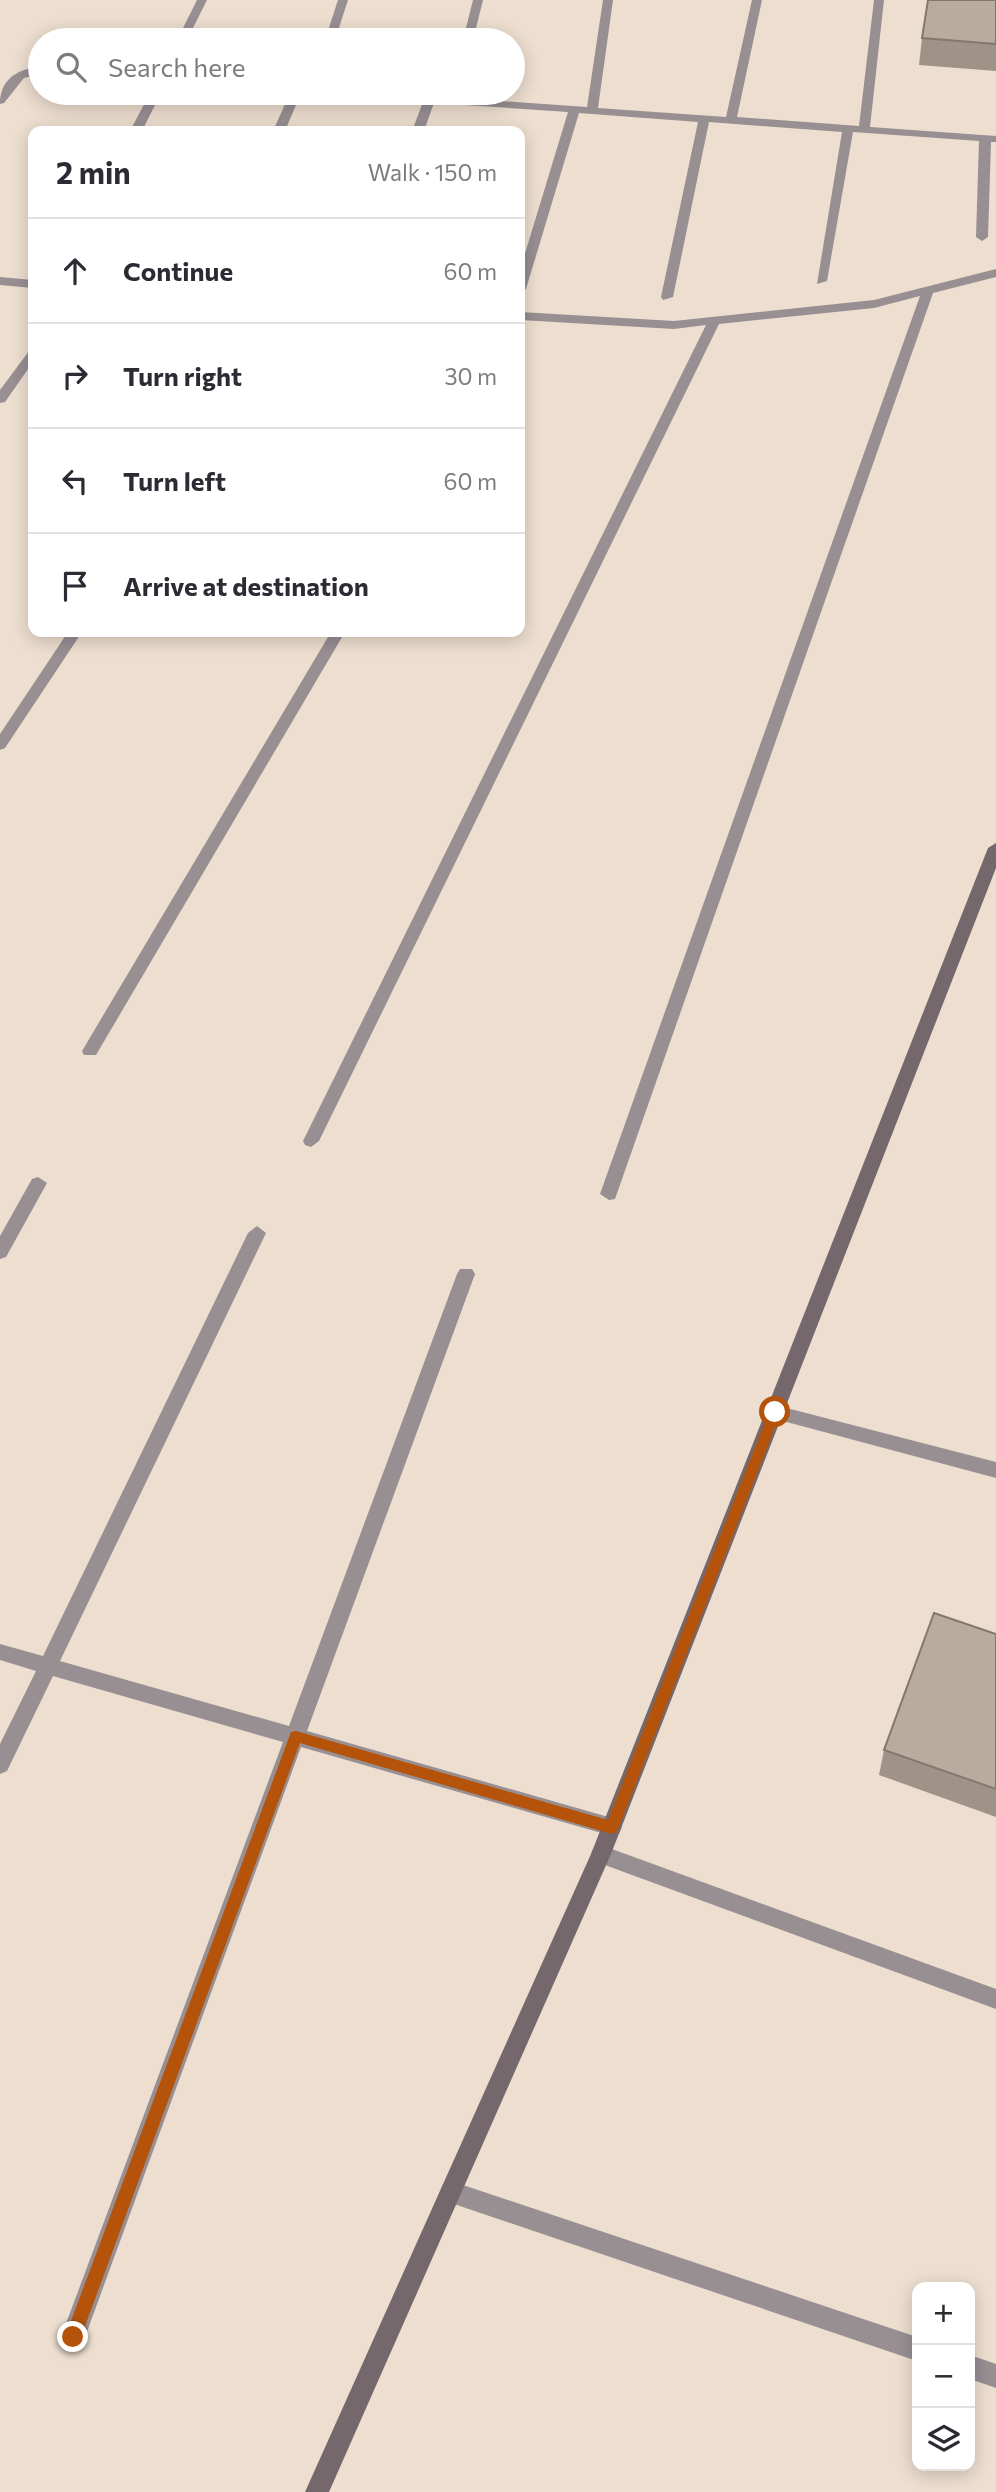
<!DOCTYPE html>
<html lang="en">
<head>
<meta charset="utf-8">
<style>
	:root { --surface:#fff; --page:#f2f2f3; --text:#2b2b33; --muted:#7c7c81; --line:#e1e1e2 }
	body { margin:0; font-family:Commissioner,sans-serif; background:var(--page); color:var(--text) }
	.controls { position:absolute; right:21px; bottom:21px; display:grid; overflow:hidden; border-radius:14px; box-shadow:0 4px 18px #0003 }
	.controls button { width:63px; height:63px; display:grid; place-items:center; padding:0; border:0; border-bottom:2px solid var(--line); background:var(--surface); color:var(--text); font:35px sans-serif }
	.stop { position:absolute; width:21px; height:21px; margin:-16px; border:5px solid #b45309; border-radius:50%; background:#fff }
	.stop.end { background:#b45309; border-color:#fff; box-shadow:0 2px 7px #0008 }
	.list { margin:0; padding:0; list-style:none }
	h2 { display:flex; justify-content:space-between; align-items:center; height:91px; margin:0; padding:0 28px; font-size:30px }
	h2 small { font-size:23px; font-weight:400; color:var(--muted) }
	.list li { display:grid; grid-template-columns:46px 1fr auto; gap:21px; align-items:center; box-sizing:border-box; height:105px; padding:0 28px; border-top:2px solid var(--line) }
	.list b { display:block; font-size:26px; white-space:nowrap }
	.list em { font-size:23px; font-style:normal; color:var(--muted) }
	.icon { flex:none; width:38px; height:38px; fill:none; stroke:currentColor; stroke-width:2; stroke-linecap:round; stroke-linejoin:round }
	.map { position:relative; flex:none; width:996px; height:2492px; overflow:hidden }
	.search { position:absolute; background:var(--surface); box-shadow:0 4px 18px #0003; left:28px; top:28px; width:497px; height:77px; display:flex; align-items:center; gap:18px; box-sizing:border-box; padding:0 24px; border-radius:38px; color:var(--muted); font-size:26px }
	.panel { position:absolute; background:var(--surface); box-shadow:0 4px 18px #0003; left:28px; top:126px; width:497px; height:511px; border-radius:14px }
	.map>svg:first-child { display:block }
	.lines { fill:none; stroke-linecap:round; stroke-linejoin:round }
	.street { fill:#988f93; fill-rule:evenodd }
	.secondary { fill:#75686d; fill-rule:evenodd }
	.wall { fill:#9f9387 }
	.building { fill:#b9ab9d; stroke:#82786e; stroke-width:2 }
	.route { fill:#b45309 }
</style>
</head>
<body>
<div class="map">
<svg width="996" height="2492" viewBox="0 0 996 2492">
	<rect width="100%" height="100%" fill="#eddecf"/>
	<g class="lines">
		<g class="street">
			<path d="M 197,0 L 207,0 L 187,40 L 177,40 Z"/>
			<path d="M 338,0 L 348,0 L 335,40 L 325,40 Z"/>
			<path d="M 473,0 L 483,0 L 473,40 L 463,40 Z"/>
			<path d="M 603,0 L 613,0 L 598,108 L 726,117 L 752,0 L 762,0 L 737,117 L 859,126 L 874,0 L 884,0 L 870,127 L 996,136 L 996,142 L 991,142 L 988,237 L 982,241 L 976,237 L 979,141 L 853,132 L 827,281 L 817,284 L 842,132 L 709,122 L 673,297 L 663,300 L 661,297 L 698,122 L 579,113 L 526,289 L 520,293 L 520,270 L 568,112 L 434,103 L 424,131 L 412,131 L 423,102 L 339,96 L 333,93 L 383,93 L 587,107 Z"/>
			<path d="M 32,68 L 40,68 L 40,74 L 24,78 L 4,103 L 0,104 C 0,83 12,72 32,68 Z"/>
			<path d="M 150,93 L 161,93 L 142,131 L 130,131 Z"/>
			<path d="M 290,93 L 301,93 L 285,131 L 273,131 Z"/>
			<path d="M 996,269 L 996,277 L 933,293 L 615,1199 L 609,1200 L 600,1194 L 920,296 L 874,308 L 719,324 L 319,1141 L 311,1147 L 305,1145 L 303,1141 L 706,325 L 674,329 L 520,320 L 520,312 L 674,321 L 874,300 Z"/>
			<path d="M 0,277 L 33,280 L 33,288 L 0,285 Z"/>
			<path d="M 33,350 L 33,362 L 5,402 L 0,403 L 0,390 L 29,351 Z"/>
			<path d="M 68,632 L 82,632 L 5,748 L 0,750 L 0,734 Z"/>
			<path d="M 331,632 L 345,632 L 96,1055 L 84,1055 L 82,1051 Z"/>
			<path d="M 38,1177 L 47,1183 L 6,1257 L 0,1259 L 0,1236 L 32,1179 Z"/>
			<path d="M 257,1226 L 266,1233 L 60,1661 L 289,1726 L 457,1274 L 460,1269 L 472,1269 L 475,1274 L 307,1731 L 612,1818 L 619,1820 L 622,1827 L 619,1834 L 612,1836 L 301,1747 L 85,2337 L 81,2345 L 73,2349 L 65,2345 L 61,2337 L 283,1742 L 53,1676 L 7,1771 L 0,1774 L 0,1744 L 36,1671 L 0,1660 L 0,1644 L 43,1656 L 248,1233 Z"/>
			<path d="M 775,1405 L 996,1462 L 996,1478 L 768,1417 L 766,1412 L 768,1407 Z"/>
			<path d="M 601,1845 L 996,1989 L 996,2009 L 594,1861 L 591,1854 L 594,1847 Z"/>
			<path d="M 451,2181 L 917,2337 L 917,2361 L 451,2203 L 443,2200 L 440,2192 L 443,2184 Z"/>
			<path d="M 970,2355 L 996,2364 L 996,2388 L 970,2379 Z"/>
		</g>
		<path class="secondary" d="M 996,843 L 996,868 L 611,1854 L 329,2492 L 305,2492 L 591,1854 L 988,848 Z"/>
	</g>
	<g class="wall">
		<path d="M 996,0 L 996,71 L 919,65 L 922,38 Z"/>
		<path d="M 996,1634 L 996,1817 L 879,1775 L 884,1750 Z"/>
	</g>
	<g class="building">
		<path d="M 928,0 L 996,0 L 996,44 L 922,38 Z"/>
		<path d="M 934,1613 L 996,1634 L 996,1789 L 884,1750 Z"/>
	</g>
	<path class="route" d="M 775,1407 L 781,1412 L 617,1832 L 612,1834 L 300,1743 L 81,2337 L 73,2345 L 68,2343 L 65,2337 L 291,1732 L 296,1731 L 608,1820 L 769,1412 Z"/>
</svg>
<div class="controls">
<button>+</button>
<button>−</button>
<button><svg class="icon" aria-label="layers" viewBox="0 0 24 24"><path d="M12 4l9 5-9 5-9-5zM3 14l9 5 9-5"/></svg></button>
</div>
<div class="stop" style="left:775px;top:1412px"></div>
<div class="stop end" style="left:73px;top:2337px"></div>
<div class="search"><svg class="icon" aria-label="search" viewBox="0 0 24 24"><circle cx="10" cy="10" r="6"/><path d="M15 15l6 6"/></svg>Search here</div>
<section class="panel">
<h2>2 min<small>Walk · 150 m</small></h2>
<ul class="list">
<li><svg class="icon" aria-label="ahead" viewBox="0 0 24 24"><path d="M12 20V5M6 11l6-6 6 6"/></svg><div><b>Continue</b></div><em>60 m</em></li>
<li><svg class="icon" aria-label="right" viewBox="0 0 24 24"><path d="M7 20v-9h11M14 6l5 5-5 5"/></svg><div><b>Turn right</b></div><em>30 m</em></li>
<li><svg class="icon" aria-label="left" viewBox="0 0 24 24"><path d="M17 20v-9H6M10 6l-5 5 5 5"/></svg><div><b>Turn left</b></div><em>60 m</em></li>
<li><svg class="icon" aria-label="arrive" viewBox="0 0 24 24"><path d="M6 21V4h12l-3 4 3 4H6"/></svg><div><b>Arrive at destination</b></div></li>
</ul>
</section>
</div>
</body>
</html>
